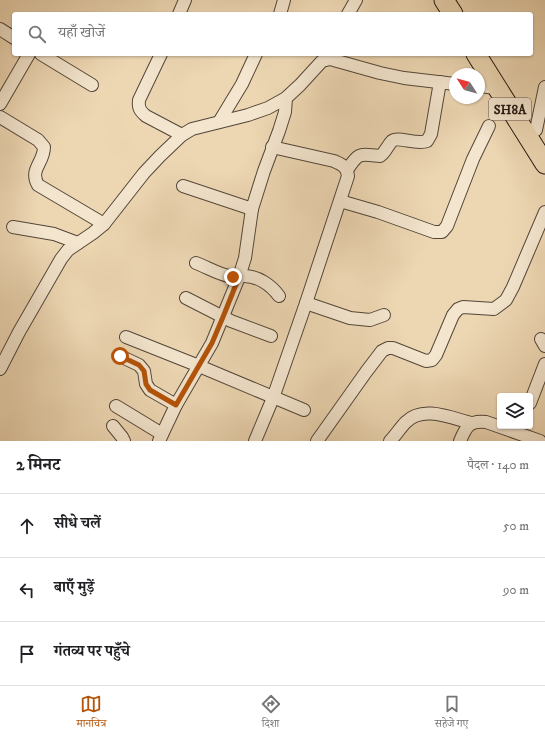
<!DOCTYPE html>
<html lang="hi">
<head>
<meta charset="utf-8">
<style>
	:root { --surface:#fff; --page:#f6f6f6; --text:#202124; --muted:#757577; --line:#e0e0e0; --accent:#b45309 }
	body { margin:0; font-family:"IM FELL DW Pica","Noto Serif Devanagari",serif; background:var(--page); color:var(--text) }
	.controls { position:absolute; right:12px; bottom:12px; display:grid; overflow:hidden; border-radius:4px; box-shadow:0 1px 3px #0004 }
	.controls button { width:36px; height:36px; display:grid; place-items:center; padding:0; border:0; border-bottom:1px solid var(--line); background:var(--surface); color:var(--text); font:20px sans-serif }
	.compass { position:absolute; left:449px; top:68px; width:36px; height:36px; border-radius:50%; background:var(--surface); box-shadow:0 1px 3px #0004; rotate:306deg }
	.stop { position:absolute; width:12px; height:12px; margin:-9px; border:3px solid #b45309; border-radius:50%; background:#fff }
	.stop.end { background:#b45309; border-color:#fff; box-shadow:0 1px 4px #0008 }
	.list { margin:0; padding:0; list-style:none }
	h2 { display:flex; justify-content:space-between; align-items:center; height:52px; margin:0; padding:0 16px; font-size:17px }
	h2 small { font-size:13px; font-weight:400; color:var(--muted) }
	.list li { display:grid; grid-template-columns:26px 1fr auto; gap:12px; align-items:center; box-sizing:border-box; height:64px; padding:0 16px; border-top:1px solid var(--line) }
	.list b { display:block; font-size:15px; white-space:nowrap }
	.list em { font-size:13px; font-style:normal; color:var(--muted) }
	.icon { flex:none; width:22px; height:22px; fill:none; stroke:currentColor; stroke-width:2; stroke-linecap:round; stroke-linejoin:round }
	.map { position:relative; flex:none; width:545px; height:441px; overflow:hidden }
	.search { position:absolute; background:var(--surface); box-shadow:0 1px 3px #0004; left:12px; right:12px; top:12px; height:44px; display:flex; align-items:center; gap:10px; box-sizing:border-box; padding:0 14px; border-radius:4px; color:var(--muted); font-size:15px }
	.sheet { height:244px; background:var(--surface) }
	nav { display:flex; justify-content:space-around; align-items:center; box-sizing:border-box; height:56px; border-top:1px solid var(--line); background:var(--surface); font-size:11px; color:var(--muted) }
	nav a { display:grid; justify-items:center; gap:2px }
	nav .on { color:var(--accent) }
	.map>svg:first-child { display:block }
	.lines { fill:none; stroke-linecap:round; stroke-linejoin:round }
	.street-casing { stroke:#534639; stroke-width:14 }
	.primary-casing { stroke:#201510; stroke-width:21 }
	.street { stroke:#f3e5ce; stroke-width:12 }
	.primary { stroke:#edd7b3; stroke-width:19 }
	.route { stroke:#b45309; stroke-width:5 }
	.labels { text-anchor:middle; stroke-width:4; stroke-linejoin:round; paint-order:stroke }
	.shield { fill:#f3e5ce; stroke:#5f5349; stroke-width:1 }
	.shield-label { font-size:13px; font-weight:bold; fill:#201510 }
</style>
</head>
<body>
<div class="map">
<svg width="545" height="441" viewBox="0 0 545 441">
	<rect width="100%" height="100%" fill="#edd7b3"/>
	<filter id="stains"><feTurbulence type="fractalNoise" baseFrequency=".005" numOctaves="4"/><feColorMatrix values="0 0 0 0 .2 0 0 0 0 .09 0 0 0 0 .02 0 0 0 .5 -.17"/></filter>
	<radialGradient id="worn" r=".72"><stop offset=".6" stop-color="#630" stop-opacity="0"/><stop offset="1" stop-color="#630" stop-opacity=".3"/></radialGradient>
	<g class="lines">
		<g class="street-casing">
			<g id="street">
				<path d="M 179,14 L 185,0"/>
				<path d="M 280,14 L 284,0"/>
				<path d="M 348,14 L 356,0"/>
				<path d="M 0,29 L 14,38"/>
				<path d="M 41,54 L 92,85"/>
				<path d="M 161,54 L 139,100 C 138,108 140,111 146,116 L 182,135"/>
				<path d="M 479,86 L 496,88"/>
				<path d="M 0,104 L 29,54"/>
				<path d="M 0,117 L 38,140 L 44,147 C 44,163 29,169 38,185 L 104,224"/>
				<path d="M 219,122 L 242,84 L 256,54"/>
				<path d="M 536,130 L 545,87"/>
				<path d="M 347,170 C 359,152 359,154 380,156 C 386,152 387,146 392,141 C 398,136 416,145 427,141 L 431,134 L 440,82"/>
				<path d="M 183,186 L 252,209"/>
				<path d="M 340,201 L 378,212 L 434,232 L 442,232 L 447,226 L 473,159 L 489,126"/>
				<path d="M 13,227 L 54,234 L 78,243"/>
				<path d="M 196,263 C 207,267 218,274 229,276 C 234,277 239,276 244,276 C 258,276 271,285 279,296"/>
				<path d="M 186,298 L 231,321 L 271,336"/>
				<path d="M 306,303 L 350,318 L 370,320 L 384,315"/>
				<path d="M 126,337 L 199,366 L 304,410"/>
				<path d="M 541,339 L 545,346"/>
				<path d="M 120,356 L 139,365 L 144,371 L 146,384 L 150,390 L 176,405"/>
				<path d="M 0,369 L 19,332 L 61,259 L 68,250 L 93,233 L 104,224 L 144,173 L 160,156 L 182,135 L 192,129 L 248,115 L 268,108 L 286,98 L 300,85 L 322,61 L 330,59 L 380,73 L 404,78 L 455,84"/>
				<path d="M 530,403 L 545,364"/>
				<path d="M 116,406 L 162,434"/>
				<path d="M 113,426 L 122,437 L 124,441"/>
				<path d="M 159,441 L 176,405 L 212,343 L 239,277 L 245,258 L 252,209 L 264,171 L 279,131 L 285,112 L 286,98"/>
				<path d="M 255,441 L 273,398 L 306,303 L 348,176 C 347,167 343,165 334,161 L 272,147"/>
				<path d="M 317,441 L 366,372 L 382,351 L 388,348 L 393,348 L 426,361 L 432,360 L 436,355 L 453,315 L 458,309 L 463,307 L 494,309 L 506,300 L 513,287 L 545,212"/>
				<path d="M 390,441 C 396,435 400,428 406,422 C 423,405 451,418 471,423"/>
				<path d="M 460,441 C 466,427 469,420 486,422 L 540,441"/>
			</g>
		</g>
		<g class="primary-casing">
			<g id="primary">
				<path d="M 444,0 L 453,14"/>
				<path d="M 476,54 L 545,164"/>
			</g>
		</g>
		<use href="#street" class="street"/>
		<use href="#primary" class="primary"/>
	</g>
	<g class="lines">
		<path class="route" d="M 120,356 L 139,365 L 144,371 L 146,384 L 150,390 L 176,405 L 212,343 L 223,317 L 239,277 L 233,277"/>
	</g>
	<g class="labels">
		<rect class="shield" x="489" y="98" width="42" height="22" rx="3"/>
		<g class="shield-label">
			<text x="510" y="114">SH8A</text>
		</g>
	</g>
	<rect width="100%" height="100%" filter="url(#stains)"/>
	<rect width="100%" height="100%" fill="url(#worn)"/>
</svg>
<div class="controls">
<button><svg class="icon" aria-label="layers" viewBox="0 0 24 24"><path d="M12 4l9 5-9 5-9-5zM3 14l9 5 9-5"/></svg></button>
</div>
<svg class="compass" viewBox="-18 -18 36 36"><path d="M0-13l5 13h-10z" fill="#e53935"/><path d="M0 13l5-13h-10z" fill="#757577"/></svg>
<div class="stop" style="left:120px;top:356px"></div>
<div class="stop end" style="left:233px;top:277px"></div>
<div class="search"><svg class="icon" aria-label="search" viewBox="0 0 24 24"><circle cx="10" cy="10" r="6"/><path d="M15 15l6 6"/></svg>यहाँ खोजें</div>
</div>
<section class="sheet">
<h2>2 मिनट<small>पैदल · 140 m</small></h2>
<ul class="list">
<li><svg class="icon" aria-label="ahead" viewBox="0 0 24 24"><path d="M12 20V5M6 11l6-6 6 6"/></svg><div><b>सीधे चलें</b></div><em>50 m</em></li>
<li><svg class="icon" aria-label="left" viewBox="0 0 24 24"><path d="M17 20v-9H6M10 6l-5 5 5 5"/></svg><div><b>बाएँ मुड़ें</b></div><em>90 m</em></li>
<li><svg class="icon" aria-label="arrive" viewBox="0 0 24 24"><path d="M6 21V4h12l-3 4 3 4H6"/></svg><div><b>गंतव्य पर पहुँचे</b></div></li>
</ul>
</section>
<nav>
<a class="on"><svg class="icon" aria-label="map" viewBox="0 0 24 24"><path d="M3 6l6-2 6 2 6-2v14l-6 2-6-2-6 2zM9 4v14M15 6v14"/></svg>मानचित्र</a>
<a><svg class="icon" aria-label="directions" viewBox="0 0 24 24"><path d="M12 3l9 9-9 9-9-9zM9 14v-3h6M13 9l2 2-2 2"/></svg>दिशा</a>
<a><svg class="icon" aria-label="saved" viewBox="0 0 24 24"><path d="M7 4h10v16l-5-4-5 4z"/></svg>सहेजे गए</a>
</nav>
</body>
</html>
